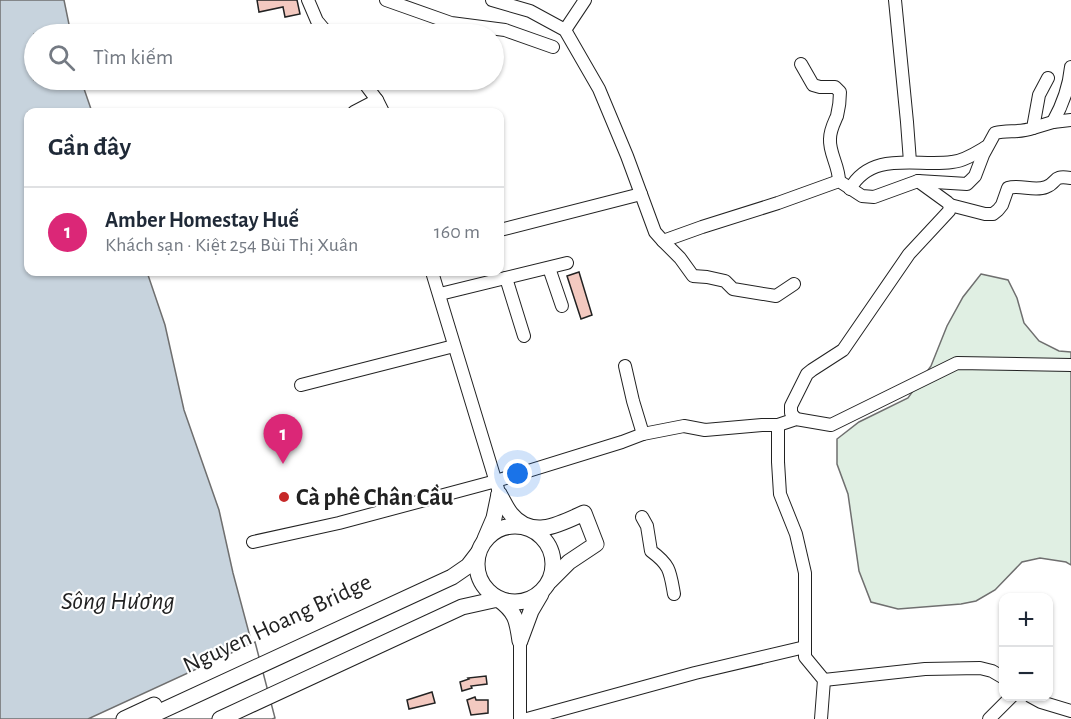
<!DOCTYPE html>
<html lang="vi">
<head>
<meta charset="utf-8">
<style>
	:root { --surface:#fff; --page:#f6f6f7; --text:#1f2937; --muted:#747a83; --line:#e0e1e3; --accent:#db2777 }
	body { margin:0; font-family:"Alegreya Sans",sans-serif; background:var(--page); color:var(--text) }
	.controls { position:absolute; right:18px; bottom:18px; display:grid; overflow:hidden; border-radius:12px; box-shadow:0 2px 4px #0004 }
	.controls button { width:54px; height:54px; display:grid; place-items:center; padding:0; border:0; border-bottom:2px solid var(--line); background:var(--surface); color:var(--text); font:30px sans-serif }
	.you { position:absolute; left:518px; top:474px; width:21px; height:21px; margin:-15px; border:4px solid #fff; border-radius:50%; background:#1a73e8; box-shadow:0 0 0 9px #1a73e833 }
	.badge { display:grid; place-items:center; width:39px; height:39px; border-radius:50%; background:var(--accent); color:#fff; font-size:20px; font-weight:700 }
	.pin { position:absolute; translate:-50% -50px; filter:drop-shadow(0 2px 3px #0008) }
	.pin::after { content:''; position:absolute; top:32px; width:21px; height:18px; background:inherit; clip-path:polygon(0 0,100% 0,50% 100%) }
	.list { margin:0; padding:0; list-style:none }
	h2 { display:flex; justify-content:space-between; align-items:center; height:78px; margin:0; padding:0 24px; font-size:26px }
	h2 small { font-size:20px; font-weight:400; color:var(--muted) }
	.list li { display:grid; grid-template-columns:39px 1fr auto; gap:18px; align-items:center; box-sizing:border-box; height:90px; padding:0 24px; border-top:2px solid var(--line) }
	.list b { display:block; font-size:22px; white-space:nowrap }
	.list p { margin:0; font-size:20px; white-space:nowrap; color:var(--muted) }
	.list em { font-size:20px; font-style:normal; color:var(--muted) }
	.icon { flex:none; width:33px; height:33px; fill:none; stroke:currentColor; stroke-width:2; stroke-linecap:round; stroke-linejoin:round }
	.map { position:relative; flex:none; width:1071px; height:719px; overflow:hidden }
	.search { position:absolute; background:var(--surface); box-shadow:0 2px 4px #0004; left:24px; top:24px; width:480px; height:66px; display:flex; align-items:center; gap:15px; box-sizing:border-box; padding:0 21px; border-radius:33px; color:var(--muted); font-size:22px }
	.panel { position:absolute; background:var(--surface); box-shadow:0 2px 4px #0004; left:24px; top:108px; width:480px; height:168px; border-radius:12px }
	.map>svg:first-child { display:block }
	.green { fill:#e0efe3; stroke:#6f6f6f; stroke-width:1.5 }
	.water { fill:#c7d3dd; stroke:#6f6f6f; stroke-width:1.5 }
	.pier { fill:#fff; stroke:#6f6f6f; stroke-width:1.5 }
	.building { fill:#f3c9c0; stroke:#222; stroke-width:1.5 }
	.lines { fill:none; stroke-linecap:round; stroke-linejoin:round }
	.minor-casing { stroke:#222; stroke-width:14 }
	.major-casing { stroke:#222; stroke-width:17 }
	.minor { stroke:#fff; stroke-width:12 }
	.major { stroke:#fff; stroke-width:15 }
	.poi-dot { fill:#c62828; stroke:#fff; stroke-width:2 }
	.labels { text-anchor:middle; stroke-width:4.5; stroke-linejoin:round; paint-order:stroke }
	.poi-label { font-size:24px; font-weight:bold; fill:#222; stroke:#fff; text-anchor:start }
	.street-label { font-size:24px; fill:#222; stroke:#fff }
	.water-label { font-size:26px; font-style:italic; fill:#222; stroke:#fff }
</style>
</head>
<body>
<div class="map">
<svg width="1071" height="719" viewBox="0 0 1071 719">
	<rect width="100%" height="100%" fill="#fff"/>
	<path class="green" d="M 981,274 L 1008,280 L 1017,298 L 1024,323 L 1039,341 L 1059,351 L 1071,352 L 1071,565 L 1066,562 L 1040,558 L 1022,562 L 995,590 L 976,601 L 961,604 L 898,609 L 871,602 L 859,571 L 848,494 L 837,464 L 837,439 L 859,422 L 908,398 L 931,366 L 947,326 L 963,297 Z"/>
	<path class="water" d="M 0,0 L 64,0 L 71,34 L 34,34 L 34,80 L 81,80 L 92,112 L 28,112 L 28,272 L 147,272 L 165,325 L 184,410 L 219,510 L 233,573 L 272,719 L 0,719 Z"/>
	<path class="pier" d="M 255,642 L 275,718 L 272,719 L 88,719 Z"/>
	<g class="building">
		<path d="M 257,0 L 297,0 L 300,14 L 285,17 L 283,7 L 259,12 Z"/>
		<path d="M 579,272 L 592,315 L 581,319 L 567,276 Z"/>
		<path d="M 486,676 L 487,684 L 471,686 L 472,688 L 462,691 L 460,682 L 469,679 L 468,678 Z"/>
		<path d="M 432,692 L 435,703 L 409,709 L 407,700 Z"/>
		<path d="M 475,697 L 476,700 L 488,700 L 488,713 L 471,715 L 467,700 Z"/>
	</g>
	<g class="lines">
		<g class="minor-casing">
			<g id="minor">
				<path d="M 308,0 L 317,21 L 328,34"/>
				<path d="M 386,0 L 451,23 L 505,30 L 553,47"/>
				<path d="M 492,0 L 530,11 L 565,30 L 599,89 L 627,156 L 655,232 L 663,241 L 702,227 L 778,203 L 839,181 L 862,196 L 874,197 L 918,181 L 967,184 L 975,176 L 983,155 L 995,133 C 1008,130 1021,133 1033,128 L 1039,95 L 1048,78"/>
				<path d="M 895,0 L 907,122 L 910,162"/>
				<path d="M 565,30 L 585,0"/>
				<path d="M 801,64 L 813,85 L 820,87 L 835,87 L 840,92 C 840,100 839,108 837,116 C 834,123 830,130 830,139 C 829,153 839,166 839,181"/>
				<path d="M 362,80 L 377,100 L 383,112"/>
				<path d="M 354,112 L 377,100"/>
				<path d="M 1053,122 C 1063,104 1069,88 1071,67"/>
				<path d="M 1033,128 L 1053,122 L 1071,120"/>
				<path d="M 850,189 C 872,150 917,167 952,162 C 964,161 976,153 986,147"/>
				<path d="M 950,205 L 985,214 L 993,214 L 998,210 L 1002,205 L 1008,188 C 1020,184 1034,192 1046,187 C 1059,182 1051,175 1071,178"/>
				<path d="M 500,230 L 641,194"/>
				<path d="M 663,241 L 680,258 L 693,276 L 707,277 L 725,281 L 733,289 L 776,296 L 794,284"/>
				<path d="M 549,268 L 562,306"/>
				<path d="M 432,272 L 498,489"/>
				<path d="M 506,278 L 524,336"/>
				<path d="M 440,294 L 567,263"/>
				<path d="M 625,366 L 633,401 L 643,434"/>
				<path d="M 301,385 L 454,346"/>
				<path d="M 796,419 L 791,413 L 791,406 L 807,374 L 812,370 L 843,350 L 909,254 L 949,211 L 950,205 L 947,202 L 918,181"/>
				<path d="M 778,425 L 778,462 L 780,494 L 796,534 L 805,573 L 805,657 L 824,680 L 821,719"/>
				<path d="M 642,517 L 647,526 L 651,551 C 670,565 670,571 674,594"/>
				<path d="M 253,542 L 339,523 L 496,481 L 622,442 L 643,434 L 684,426 L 705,430 L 762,425 L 778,425 L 796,419 L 831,425 L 957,363 L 1071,365"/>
				<path d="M 824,680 L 925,669 L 980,668 L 992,671 L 1004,678"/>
				<path d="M 1030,696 L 1041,702 L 1071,711"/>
				<path d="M 520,719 L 520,641"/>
				<path d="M 527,719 L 695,673 L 805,647"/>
				<path d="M 989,719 L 1012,696"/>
			</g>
		</g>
		<g class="major-casing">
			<g id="major">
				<path d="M 499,494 C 503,500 506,508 511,514 C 532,540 560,524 584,513 L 596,544 L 569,562 L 550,581"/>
				<circle cx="515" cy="564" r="38"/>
				<path d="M 485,539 L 494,518 L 499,494"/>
				<path d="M 521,638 L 531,611 L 541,594"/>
				<path d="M 124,719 L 154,705"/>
				<path d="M 144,719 L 452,577 L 468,566 L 478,553"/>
				<path d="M 220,719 L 462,607 L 498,599 C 516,612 517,620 520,641"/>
			</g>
		</g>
		<use href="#minor" class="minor"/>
		<use href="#major" class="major"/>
	</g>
	<circle class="poi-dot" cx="284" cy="497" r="6"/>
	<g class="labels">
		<g class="poi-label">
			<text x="296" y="505">Cà phê Chân Cầu</text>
		</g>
		<g class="street-label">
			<text transform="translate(277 623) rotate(-25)" y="8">Nguyen Hoang Bridge</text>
		</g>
		<g class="water-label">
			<text x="118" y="609">Sông Hương</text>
		</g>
	</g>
</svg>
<div class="controls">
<button>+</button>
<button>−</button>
</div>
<div class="you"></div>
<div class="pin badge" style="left:283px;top:464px">1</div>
<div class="search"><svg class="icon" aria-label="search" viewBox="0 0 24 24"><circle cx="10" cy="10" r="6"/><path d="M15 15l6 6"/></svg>Tìm kiếm</div>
<section class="panel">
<h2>Gần đây<small></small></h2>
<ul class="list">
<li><span class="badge">1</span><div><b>Amber Homestay Huế</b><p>Khách sạn · Kiệt 254 Bùi Thị Xuân</p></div><em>160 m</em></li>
</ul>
</section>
</div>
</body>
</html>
